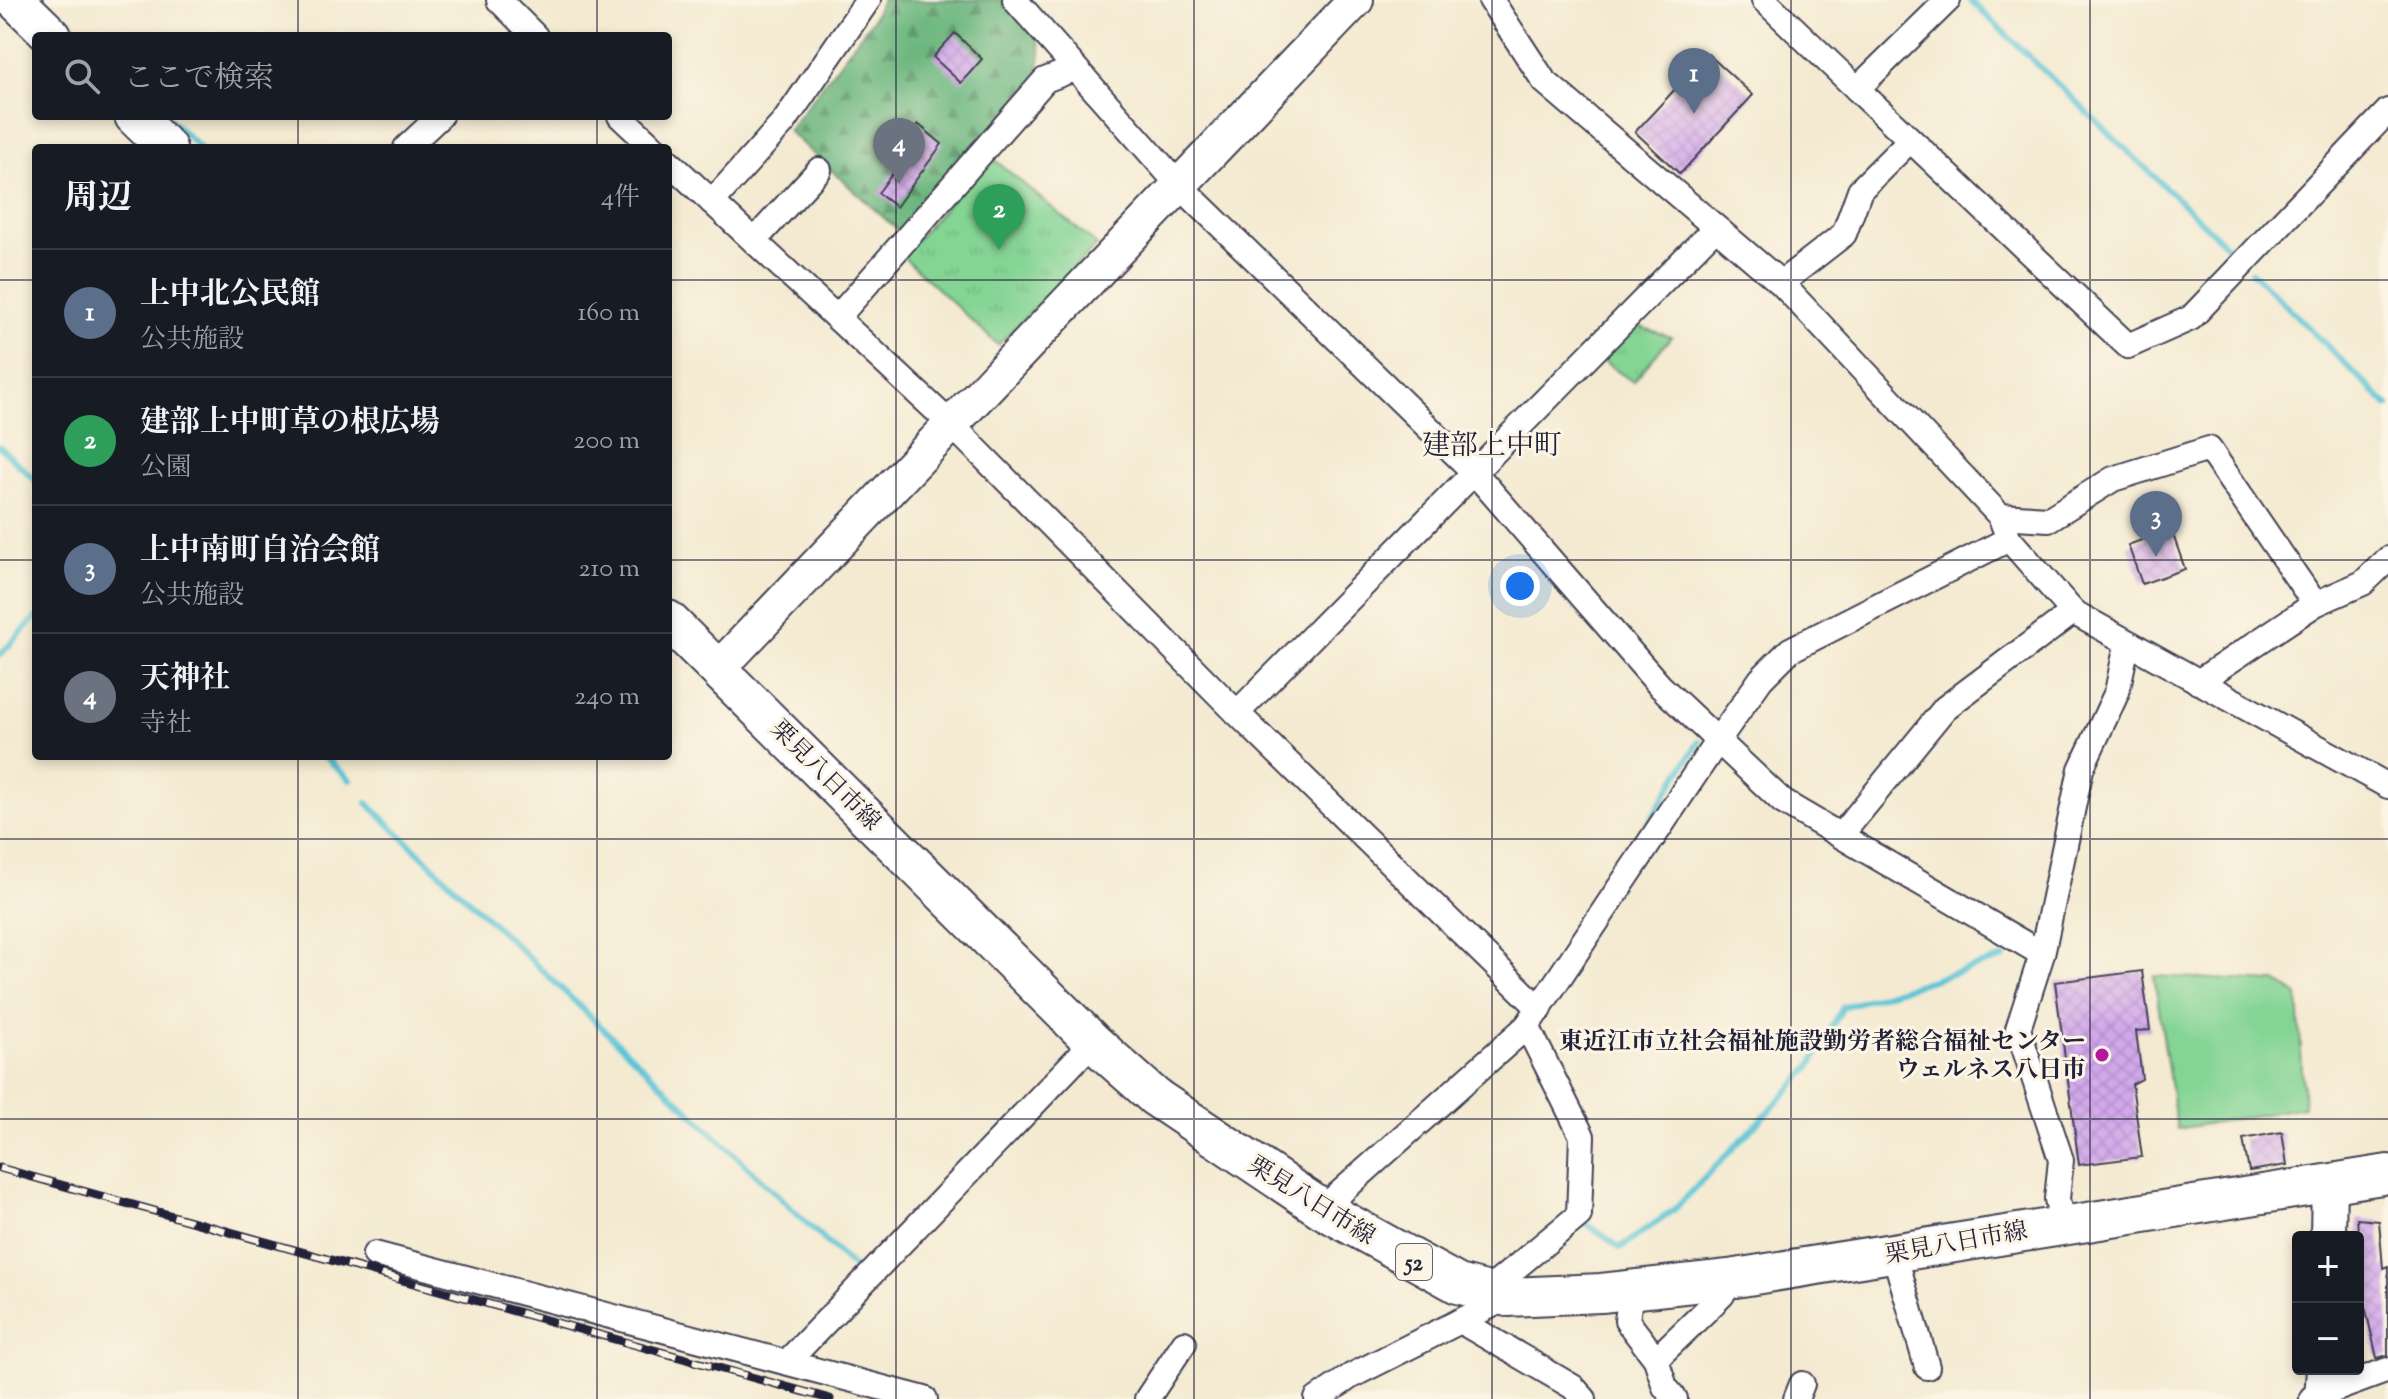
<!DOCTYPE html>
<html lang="ja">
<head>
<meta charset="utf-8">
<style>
	:root { --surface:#171b24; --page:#20242c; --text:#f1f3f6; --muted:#9ea1a6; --line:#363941; --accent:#d690ce }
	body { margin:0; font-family:"Sorts Mill Goudy","Noto Serif JP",serif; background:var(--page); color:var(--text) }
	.controls { position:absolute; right:24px; bottom:24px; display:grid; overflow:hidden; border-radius:8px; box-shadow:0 4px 12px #0003 }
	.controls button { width:72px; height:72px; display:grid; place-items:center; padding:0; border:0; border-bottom:2px solid var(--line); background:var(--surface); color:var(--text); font:40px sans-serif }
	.you { position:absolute; left:1520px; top:586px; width:28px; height:28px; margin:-20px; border:6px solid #fff; border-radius:50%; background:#1a73e8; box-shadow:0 0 0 12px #1a73e833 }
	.badge { display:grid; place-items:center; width:52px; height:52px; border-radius:50%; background:var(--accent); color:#fff; font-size:26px; font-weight:700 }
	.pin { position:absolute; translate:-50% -66px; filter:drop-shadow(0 2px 4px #0008) }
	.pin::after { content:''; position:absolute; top:42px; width:28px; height:24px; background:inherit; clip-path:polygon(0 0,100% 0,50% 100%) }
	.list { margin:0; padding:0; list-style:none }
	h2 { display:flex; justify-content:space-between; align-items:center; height:104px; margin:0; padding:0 32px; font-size:34px }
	h2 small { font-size:26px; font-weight:400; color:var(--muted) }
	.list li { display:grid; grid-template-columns:52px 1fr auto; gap:24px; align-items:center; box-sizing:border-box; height:128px; padding:0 32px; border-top:2px solid var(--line) }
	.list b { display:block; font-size:30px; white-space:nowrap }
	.list p { margin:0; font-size:26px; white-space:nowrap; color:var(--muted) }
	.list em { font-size:26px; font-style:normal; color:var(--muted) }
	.icon { flex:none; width:44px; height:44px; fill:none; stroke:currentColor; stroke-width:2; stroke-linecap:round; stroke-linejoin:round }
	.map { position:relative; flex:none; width:2388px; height:1399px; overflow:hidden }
	.search { position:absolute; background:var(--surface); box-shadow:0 4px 12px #0003; left:32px; top:32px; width:640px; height:88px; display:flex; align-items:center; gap:20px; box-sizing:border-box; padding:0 28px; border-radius:8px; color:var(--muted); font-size:30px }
	.panel { position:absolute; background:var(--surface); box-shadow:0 4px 12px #0003; left:32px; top:144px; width:640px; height:616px; border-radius:8px }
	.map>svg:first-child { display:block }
	.grass { fill:url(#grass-tufts); stroke:#537b68; stroke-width:2 }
	.forest { fill:url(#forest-firs); stroke:#466c5c; stroke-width:2 }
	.pitch { fill:#84d494; stroke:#537b68; stroke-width:2 }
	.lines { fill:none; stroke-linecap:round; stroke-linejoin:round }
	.stream { stroke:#5bc5d6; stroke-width:6 }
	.building { fill:url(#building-cross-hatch) }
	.street-casing { stroke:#424052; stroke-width:28 }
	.secondary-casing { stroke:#424052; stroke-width:38 }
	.primary-casing { stroke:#424052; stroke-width:42 }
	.street { stroke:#fff; stroke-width:24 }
	.secondary { stroke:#fff; stroke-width:34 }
	.primary { stroke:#fff; stroke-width:38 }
	.rail-casing { stroke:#22223b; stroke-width:9 }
	.rail { stroke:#fcf5e5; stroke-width:6; stroke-dasharray:18; stroke-linecap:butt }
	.grid { fill:none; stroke:#22223b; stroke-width:2; stroke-opacity:0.55 }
	.poi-dot { fill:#b5179e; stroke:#fcf5e5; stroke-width:3 }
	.labels { text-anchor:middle; stroke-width:6; stroke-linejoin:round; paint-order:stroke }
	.shield { fill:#fcf5e5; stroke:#63616e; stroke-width:2 }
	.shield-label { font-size:22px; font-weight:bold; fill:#22223b }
	.street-label { font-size:24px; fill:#22223b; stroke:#fcf5e5 }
	.poi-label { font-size:24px; font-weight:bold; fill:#22223b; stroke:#fcf5e5; text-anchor:end }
	.quarter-label { font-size:28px; fill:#22223b; stroke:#fcf5e5 }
</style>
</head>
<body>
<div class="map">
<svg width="2388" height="1399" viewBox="0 0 2388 1399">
	<defs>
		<pattern id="grass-tufts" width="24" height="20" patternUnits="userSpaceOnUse" patternTransform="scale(2)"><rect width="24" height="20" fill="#84d494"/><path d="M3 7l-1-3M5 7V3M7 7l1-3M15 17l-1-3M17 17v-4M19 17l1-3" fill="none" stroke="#72b680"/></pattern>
		<pattern id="forest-firs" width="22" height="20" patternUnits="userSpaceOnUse" patternTransform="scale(2)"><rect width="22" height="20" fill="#6bb67e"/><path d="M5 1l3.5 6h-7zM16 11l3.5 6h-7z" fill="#589468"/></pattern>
		<pattern id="building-cross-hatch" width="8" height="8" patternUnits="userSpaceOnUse" patternTransform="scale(2)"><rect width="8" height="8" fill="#d2a8eb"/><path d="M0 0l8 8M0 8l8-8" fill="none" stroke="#b490ca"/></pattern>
	</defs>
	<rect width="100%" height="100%" fill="#fcf5e5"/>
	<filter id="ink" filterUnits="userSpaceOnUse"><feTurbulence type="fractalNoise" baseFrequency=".0125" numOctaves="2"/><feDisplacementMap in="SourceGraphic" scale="16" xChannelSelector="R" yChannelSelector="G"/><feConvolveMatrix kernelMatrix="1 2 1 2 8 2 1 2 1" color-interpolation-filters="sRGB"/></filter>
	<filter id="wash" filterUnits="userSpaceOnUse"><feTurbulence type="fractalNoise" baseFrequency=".006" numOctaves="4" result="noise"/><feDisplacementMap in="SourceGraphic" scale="32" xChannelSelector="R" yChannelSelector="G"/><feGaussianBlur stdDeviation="1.8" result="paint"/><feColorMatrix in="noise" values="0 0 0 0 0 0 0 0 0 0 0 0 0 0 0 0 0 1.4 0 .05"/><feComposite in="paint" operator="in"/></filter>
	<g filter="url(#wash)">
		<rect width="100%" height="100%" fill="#f4ead1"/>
		<g class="grass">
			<path d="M 990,156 L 1097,245 L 998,345 L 902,256 Z"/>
			<path d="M 1632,324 L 1671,337 L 1633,382 L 1600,359 Z"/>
		</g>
		<path class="forest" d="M 882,0 L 1007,0 C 1034,31 1054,47 1030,87 L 903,235 L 788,131 L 872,20 Z"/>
		<path class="pitch" d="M 2154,976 L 2275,982 L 2298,995 L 2304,1107 L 2177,1129 Z"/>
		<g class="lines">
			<g class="stream">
				<path d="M 42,0 L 81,36"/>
				<path d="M 1970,0 L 2232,251"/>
				<path d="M 166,116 L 200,148"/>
				<path d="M 2252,272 L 2388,406"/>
				<path d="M 0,447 L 36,481"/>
				<path d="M 0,655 L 36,617"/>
				<path d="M 324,756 L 350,780"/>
				<path d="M 367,803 L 862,1276"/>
				<path d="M 1644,830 L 1699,741"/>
				<path d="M 1583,1221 L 1620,1248 L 1674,1210 L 1809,1069 L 1843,1007 L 2004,958"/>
			</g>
		</g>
		<g id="blocks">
			<g class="building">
				<path d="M 955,33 L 982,59 L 961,83 L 933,57 Z"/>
				<path d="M 1708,54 L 1753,95 L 1680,174 L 1635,132 Z"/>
				<path d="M 918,124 L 942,144 L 896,207 L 878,193 L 907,154 L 898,148 Z"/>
				<path d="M 2171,529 L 2185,569 L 2142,584 L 2128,545 Z"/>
				<path d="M 2142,971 L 2150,1030 L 2136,1031 L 2142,1079 L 2132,1084 L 2142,1157 L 2079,1165 L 2055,982 Z"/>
				<path d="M 2282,1132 L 2287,1165 L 2249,1171 L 2243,1139 Z"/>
				<path d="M 2357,1219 L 2379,1221 L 2383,1268 L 2388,1266 L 2388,1355 L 2377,1358 L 2365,1306 L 2358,1306 L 2358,1265 L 2361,1264 Z"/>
			</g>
		</g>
	</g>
	<g filter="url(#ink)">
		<use href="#blocks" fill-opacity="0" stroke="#424052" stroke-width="2"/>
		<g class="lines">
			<g class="street-casing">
				<g id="street">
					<path d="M 499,0 L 535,36"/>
					<path d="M 1015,0 L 1178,184 L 1474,472 L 1660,686 L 1783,802 L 2042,954"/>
					<path d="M 1491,0 L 1544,81 L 1781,283 L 2000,516 L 2009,539 L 2073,612 L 2388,786"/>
					<path d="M 1764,0 L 1857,89 L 1948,0"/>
					<path d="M 1857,89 L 2128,346 L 2191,318 L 2388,111"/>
					<path d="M 620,116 L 654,148"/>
					<path d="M 406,148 L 440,116"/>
					<path d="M 668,161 L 953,426 L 1237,713 L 1540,1009"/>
					<path d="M 712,202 L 784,122 L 868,0"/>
					<path d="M 754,241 L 819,170"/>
					<path d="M 1781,283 L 1844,234 L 1860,190 L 1909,141"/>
					<path d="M 837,318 L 1045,80 L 1074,69"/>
					<path d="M 2000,516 L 2049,519 L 2113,479 L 2209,449 L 2315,604"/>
					<path d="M 2198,682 L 2315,604 L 2363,583 L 2388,559"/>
					<path d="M 1237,713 L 1715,228"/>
					<path d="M 1841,835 L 1945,708 L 2073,612"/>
					<path d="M 1322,1209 L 1527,1026 L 1718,740 L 1761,679 L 1790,650 L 2009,539"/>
					<path d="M 2062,1223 L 2057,1199 L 2061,1160 L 2018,1029 L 2042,954 L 2081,769 L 2117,692 L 2127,644"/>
					<path d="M 1894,1253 L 1927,1367"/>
					<path d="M 375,1254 L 925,1399"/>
					<path d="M 1631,1289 L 1627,1321 L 1656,1359 L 1665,1387 L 1675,1399"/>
					<path d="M 1485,1293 L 1579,1215 L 1582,1136 L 1527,1026"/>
					<path d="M 1460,1321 L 1573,1387 L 1584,1399"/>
					<path d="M 1656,1359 L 1722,1295 L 1729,1279"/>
					<path d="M 788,1361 L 1093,1042"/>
					<path d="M 2312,1398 L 2388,1370"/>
					<path d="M 1147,1399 L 1184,1343"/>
					<path d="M 1317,1399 L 1351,1376 L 1508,1297"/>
					<path d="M 1796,1399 L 1802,1384"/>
				</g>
			</g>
			<g class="secondary-casing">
				<g id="secondary">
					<path d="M 718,669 L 1356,0"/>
					<path d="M 2328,1237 L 2329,1183"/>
					<path d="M 2322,1399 L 2324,1369"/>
				</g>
			</g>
			<g class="primary-casing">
				<g id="primary">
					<path d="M 15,0 L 52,36"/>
					<path d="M 134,116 L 167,148"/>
					<path d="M 668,620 L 1093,1042 L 1155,1097 L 1322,1209 L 1458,1284 L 1508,1297 L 1601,1293 L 1729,1279 L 2388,1174"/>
				</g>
			</g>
			<use href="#street" class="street"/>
			<use href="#secondary" class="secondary"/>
			<use href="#primary" class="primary"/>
			<g class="rail-casing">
				<path id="rail" d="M 0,1168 L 830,1399"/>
			</g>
			<use href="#rail" class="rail"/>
		</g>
	</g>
	<path class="grid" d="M 298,0 L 298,36M 597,0 L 597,36M 896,0 L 896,1399M 1194,0 L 1194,1399M 1492,0 L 1492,1399M 1791,0 L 1791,1399M 2090,0 L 2090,1399M 298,116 L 298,148M 597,116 L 597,148M 0,280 L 36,280M 668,280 L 2388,280M 0,560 L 36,560M 668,560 L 2388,560M 298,756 L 298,1399M 597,756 L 597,1399M 0,839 L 2388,839M 0,1119 L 2388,1119"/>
	<circle class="poi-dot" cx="2102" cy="1055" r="8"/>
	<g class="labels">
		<rect class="shield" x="1396" y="1244" width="36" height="36" rx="6"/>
		<g class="shield-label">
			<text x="1414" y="1270">52</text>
		</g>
		<g class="street-label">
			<text transform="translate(826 775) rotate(45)" y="8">栗見八日市線</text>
			<text transform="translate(1312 1200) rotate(32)" y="8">栗見八日市線</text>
			<text transform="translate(1956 1242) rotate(-10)" y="8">栗見八日市線</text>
		</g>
		<g class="poi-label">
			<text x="2086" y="1049">東近江市立社会福祉施設勤労者総合福祉センター<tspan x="2086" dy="28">ウェルネス八日市</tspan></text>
		</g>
		<g class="quarter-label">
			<text x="1492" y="454">建部上中町</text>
		</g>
	</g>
</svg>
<div class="controls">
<button>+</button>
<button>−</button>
</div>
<div class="you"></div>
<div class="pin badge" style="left:1694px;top:114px;background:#5c6f8a">1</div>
<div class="pin badge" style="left:999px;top:250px;background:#2e9e5b">2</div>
<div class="pin badge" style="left:2156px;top:557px;background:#5c6f8a">3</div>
<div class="pin badge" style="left:899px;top:184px;background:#6b7280">4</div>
<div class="search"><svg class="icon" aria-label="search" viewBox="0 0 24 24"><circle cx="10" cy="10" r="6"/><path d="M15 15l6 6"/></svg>ここで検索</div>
<section class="panel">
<h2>周辺<small>4件</small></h2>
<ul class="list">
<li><span class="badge" style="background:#5c6f8a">1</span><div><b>上中北公民館</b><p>公共施設</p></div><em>160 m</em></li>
<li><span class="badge" style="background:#2e9e5b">2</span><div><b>建部上中町草の根広場</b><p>公園</p></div><em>200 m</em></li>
<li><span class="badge" style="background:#5c6f8a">3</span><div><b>上中南町自治会館</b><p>公共施設</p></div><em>210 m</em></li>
<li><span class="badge" style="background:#6b7280">4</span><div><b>天神社</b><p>寺社</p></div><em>240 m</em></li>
</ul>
</section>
</div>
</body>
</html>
